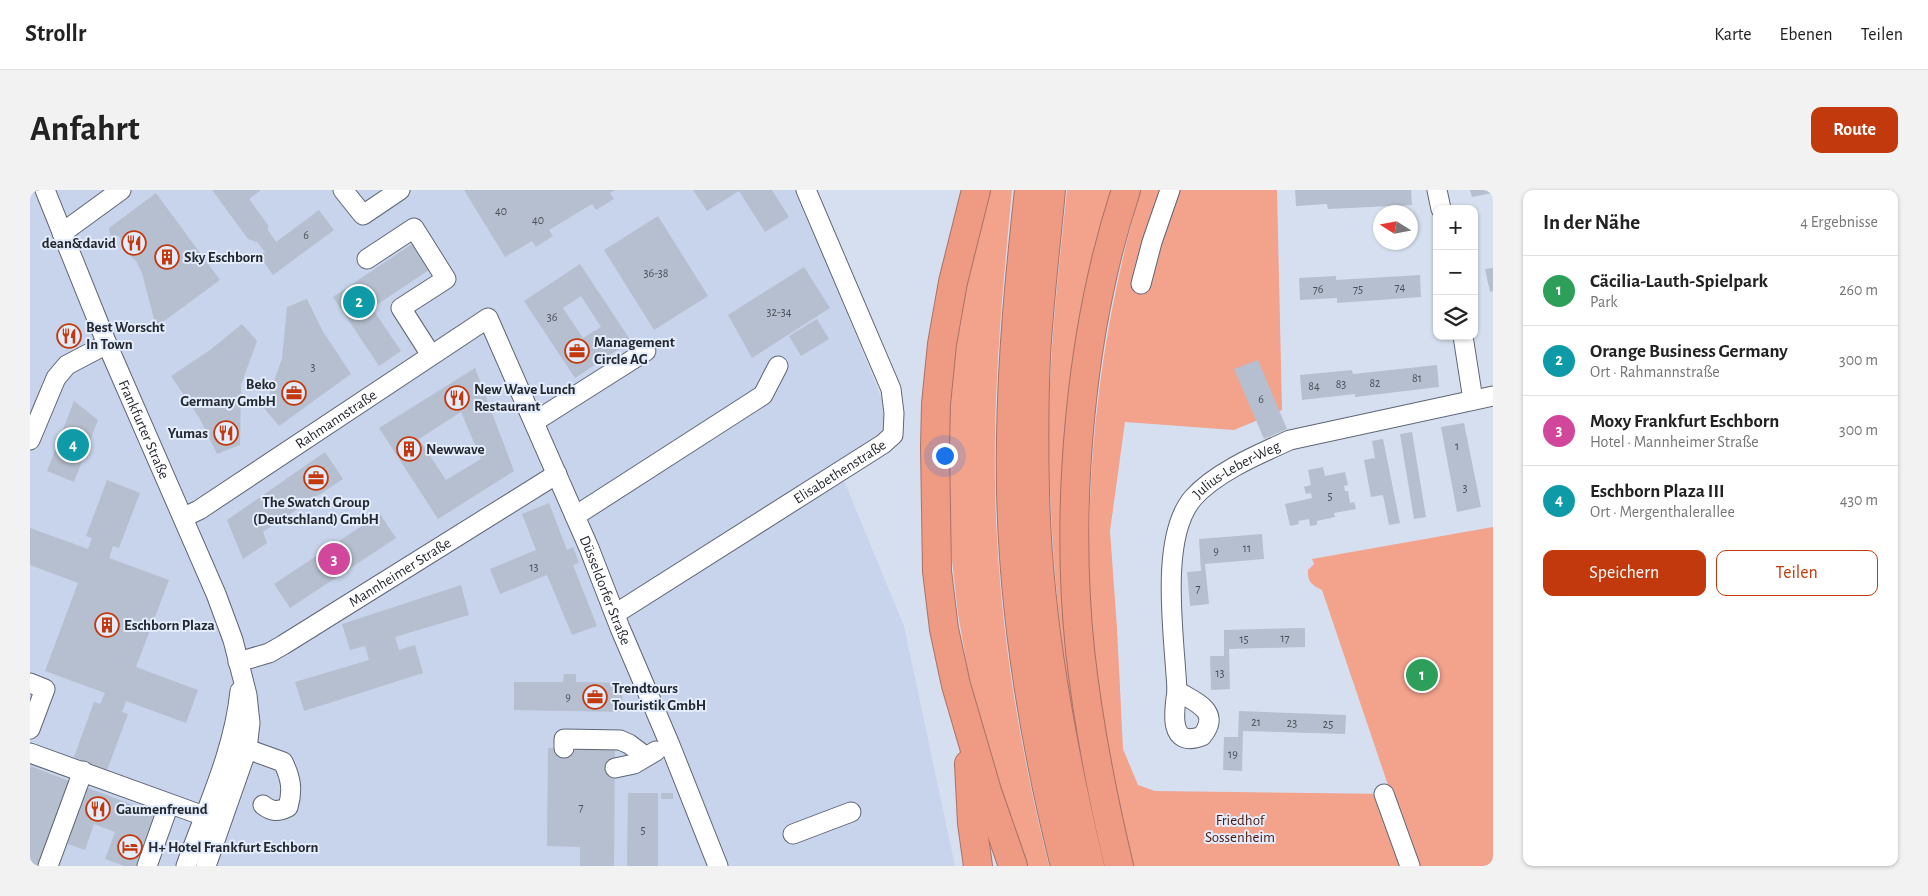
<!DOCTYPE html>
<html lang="de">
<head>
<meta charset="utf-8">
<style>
	:root { --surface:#fff; --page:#f2f2f2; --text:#222; --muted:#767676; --line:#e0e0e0; --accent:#c1390c }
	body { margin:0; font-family:"Alegreya Sans",sans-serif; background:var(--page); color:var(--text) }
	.controls { position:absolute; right:15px; top:15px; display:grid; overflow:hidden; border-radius:10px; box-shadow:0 1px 4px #0004 }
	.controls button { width:45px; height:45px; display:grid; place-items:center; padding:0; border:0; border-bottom:1px solid var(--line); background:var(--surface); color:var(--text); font:25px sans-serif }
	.compass { position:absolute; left:1343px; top:15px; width:45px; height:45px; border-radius:50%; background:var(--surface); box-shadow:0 1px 4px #0004; rotate:281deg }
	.you { position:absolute; left:914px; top:265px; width:18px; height:18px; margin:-12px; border:4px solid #fff; border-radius:50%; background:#1a73e8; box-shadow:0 0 0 8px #1a73e833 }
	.badge { display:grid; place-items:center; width:32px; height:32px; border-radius:50%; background:var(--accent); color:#fff; font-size:16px; font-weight:700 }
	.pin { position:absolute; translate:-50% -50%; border:2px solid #fff; box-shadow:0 1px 5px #0006 }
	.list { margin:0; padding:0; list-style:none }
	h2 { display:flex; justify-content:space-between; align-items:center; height:65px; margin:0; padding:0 20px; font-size:21px }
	h2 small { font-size:16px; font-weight:400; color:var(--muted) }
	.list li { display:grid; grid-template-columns:32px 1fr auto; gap:15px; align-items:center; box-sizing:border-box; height:70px; padding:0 20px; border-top:1px solid var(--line) }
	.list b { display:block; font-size:19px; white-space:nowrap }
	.list p { margin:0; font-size:16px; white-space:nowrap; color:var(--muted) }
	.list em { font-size:16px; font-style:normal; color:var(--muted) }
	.actions { display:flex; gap:10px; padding:15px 20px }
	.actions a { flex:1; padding:11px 0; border:1px solid var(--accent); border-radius:10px; text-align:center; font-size:18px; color:var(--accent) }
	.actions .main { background:var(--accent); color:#fff }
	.icon { flex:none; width:28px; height:28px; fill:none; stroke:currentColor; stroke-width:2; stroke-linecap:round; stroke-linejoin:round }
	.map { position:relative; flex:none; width:1463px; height:676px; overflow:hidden; border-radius:10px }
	header { display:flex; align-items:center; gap:30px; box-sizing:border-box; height:70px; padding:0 25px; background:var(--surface); border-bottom:1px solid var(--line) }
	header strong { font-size:24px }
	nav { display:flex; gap:28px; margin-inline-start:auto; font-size:18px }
	.intro { display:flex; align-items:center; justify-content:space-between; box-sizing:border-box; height:120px; padding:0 30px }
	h1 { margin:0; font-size:35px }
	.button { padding:12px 22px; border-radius:10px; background:var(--accent); color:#fff; font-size:18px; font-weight:700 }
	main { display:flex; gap:30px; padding:0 30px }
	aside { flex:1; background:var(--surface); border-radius:10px; box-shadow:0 1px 4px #0004 }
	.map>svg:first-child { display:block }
	.built { fill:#c8d4ec }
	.green { fill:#f3a28c }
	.building { fill:#b6bfcf; fill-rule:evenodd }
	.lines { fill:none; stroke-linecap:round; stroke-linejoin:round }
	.minor-casing { stroke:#5e6574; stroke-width:21 }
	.highway-casing { stroke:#a87266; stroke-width:30 }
	.minor { stroke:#fff; stroke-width:19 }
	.highway { stroke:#ef9a83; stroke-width:28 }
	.labels { text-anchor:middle; stroke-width:4; stroke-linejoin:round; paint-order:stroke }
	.number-label { font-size:12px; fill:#494e57 }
	.poi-label { font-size:15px; font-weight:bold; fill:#25292f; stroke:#e3ecfd; text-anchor:start }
	.street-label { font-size:15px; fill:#25292f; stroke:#e3ecfd }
	.park-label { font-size:15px; fill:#4f190a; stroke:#e3ecfd }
</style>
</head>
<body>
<header>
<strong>Strollr</strong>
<nav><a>Karte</a><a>Ebenen</a><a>Teilen</a></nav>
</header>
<div class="intro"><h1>Anfahrt</h1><a class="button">Route</a></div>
<main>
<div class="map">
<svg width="1463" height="676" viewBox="0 0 1463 676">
	<rect width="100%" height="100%" fill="#d6dff0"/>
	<path class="built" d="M 0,0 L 767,0 L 868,249 L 812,286 L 874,436 L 925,676 L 0,676 Z"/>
	<g class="green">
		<path d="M 957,0 L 982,0 C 971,116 960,231 967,348 C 973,459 992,568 1019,676 L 997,676 L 970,601 L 952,539 L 938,481 L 928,424 L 918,334 L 919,227 L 927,138 Z"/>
		<path d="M 1037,0 L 1085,0 L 1041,212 L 1076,676 C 1061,620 1047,563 1039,506 C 1027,423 1020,340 1019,257 C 1018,171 1028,85 1037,0 Z"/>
		<path d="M 1111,0 L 1247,0 L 1252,220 L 1204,240 L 1095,232 L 1080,341 L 1087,438 L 1093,559 L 1108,595 L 1125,601 L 1361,604 L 1292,400 C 1282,395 1277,392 1278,380 L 1284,374 L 1282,369 L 1463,337 L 1463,676 L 1104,676 C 1097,653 1093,629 1088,606 C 1080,571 1072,537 1068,502 C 1047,339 1064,158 1111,0 Z"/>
	</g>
	<g class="building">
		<path d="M 182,0 L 231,0 L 219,9 L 238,35 L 238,40 L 246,52 L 289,20 L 304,40 L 243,85 L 229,66 L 235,62 L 227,52 L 218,49 Z"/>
		<path d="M 434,0 L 585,0 L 580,3 L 584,9 L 566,20 L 562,14 L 519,40 L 523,46 L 506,57 L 502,51 L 475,67 Z"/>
		<path d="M 663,0 L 742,0 L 759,27 L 735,42 L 709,1 L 677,21 Z"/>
		<path d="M 1265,0 L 1381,0 L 1382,15 L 1298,19 L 1297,14 L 1266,16 Z"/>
		<path d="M 1440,0 L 1463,0 L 1463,3 L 1442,7 Z"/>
		<path d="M 126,3 L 190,90 L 126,137 L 112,83 L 106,71 L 97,63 L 89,46 L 85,47 L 80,45 L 79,38 Z"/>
		<path d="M 628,26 L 678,106 L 624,140 L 574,60 Z"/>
		<path d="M 382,54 L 399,80 L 342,118 L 371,161 L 349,176 L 303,107 Z"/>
		<path d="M 550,74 L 601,151 L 545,188 L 494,111 ZM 551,106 L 571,137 L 553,148 L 533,118 Z"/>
		<path d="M 774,77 L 800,118 L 722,168 L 698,125 Z"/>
		<path d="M 1463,78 L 1463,101 L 1460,102 L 1455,79 Z"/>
		<path d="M 1390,85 L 1391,107 L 1307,113 L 1307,108 L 1270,110 L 1269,88 L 1306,86 L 1306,90 Z"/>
		<path d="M 277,109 L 292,140 L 321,184 L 249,236 L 234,218 L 252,169 L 257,117 Z"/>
		<path d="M 787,129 L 799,149 L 771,166 L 759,146 Z"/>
		<path d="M 212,134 L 227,151 L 211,195 L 210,255 L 187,264 L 170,229 L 141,186 L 180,160 Z"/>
		<path d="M 1228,170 L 1257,239 L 1234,249 L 1204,179 Z"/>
		<path d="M 1407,175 L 1409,197 L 1325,207 L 1325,204 L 1272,210 L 1270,185 L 1322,180 L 1323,184 Z"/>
		<path d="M 445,178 L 484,281 L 408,329 L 349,238 ZM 431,222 L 451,269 L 416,290 L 389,249 Z"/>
		<path d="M 44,211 L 68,230 L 44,292 L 17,281 Z"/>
		<path d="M 1434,233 L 1451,317 L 1427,322 L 1411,237 Z"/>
		<path d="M 1382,242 L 1396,327 L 1384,329 L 1370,244 Z"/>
		<path d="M 1353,249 L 1370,333 L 1359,335 L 1353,305 L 1341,307 L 1334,270 L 1345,268 L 1342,251 Z"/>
		<path d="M 295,262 L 313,289 L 233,342 L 237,353 L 213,369 L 197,330 Z"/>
		<path d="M 1293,277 L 1295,286 L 1315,282 L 1318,295 L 1314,296 L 1315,301 L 1318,301 L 1320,313 L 1324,312 L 1326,319 L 1304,323 L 1305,327 L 1287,331 L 1287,335 L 1280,336 L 1279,329 L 1268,331 L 1269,334 L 1260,336 L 1255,314 L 1282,308 L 1281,303 L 1276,304 L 1274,297 L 1281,295 L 1278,280 Z"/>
		<path d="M 77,290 L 110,303 L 89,358 L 83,356 L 79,368 L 139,390 L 106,477 L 168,500 L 156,533 L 96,511 L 92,522 L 98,524 L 77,580 L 44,567 L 64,512 L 70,514 L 75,503 L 15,481 L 48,393 L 0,375 L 0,338 L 58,359 L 62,348 L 56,346 Z"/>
		<path d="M 519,313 L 537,360 L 543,357 L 549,373 L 543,375 L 567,436 L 542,445 L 517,385 L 470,404 L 460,379 L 506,360 L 492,324 Z"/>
		<path d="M 350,324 L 366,348 L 260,418 L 244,394 Z"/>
		<path d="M 1232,344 L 1234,369 L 1175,374 L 1179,414 L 1160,416 L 1157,382 L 1171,381 L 1169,349 Z"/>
		<path d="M 431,395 L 439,425 L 365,447 L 369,460 L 385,455 L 393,483 L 274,521 L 265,492 L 339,470 L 335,456 L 320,460 L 312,434 Z"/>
		<path d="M 1275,438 L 1275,457 L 1199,459 L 1200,499 L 1181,500 L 1180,466 L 1194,466 L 1194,440 Z"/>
		<path d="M 534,484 L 546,484 L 546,492 L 593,493 L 592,522 L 484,520 L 484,492 L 533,492 Z"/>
		<path d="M 1209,521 L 1316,525 L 1315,544 L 1213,541 L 1212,581 L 1193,580 L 1194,547 L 1208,547 Z"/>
		<path d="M 518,558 L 585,559 L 584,676 L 550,676 L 550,657 L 517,656 Z"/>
		<path d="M 0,576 L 42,592 L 11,676 L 0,676 Z"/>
		<path d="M 53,596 L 127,624 L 108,676 L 94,676 L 75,669 L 85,642 L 64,634 L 55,660 L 32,652 Z"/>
		<path d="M 598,603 L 628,603 L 628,676 L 597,676 Z"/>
		<rect x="631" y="603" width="12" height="6"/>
	</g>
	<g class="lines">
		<g class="minor-casing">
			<g id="minor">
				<path id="s1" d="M 15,0 L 77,154 L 186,404 L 203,450 L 217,505 L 220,533 L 217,559 L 176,676"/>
				<path d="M 313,0 L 333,25 L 370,0"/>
				<path d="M 1407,0 L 1411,19"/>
				<path d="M 32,43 L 91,0"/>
				<path d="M 337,69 L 384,38 L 416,89 L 371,118 L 401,165"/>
				<path d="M 1111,94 L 1122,52 L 1140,0"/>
				<path d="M 1433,146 L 1443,210"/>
				<path d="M 504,232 L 616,161"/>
				<path d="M 0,250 L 26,188 L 37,175 L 77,154"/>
				<path d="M 545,326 L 733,205 L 748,176"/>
				<path id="s2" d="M 154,327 L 169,320 L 458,128 L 559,358 L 590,438 L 640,555 L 688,676"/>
				<path id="s3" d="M 585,424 L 853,254 L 863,245 L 864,223 L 861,199 L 776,0"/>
				<path id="s4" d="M 208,472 L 239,463 L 253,455 L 527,284"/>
				<path d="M 0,493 L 15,499 L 0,539"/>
				<path id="s5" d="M 1147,501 C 1145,450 1128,349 1163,308 C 1186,282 1229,264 1260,250 L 1463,206"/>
				<path d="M 1147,501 C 1165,512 1192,521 1172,546 C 1138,559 1144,521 1147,501 Z"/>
				<path d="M 534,558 L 534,549 L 590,550 L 599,554 L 615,566"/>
				<path d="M 217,559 L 253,572 C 261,588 263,600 258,617 C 248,622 242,622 233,615"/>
				<path d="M 0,563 L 174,626"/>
				<path d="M 585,578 L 604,574 L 626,561"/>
				<path d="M 1354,604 L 1380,676"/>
				<path d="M 763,644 L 821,622"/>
				<path d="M 18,676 L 53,581"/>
				<path d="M 117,676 L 139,614"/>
				<path d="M 156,676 C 176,619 204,562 210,501"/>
			</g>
		</g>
		<g class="highway-casing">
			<g id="highway">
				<path d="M 946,0 L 923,92 L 912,154 L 906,214 L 905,257 L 907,381 L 914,439 L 926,495 L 957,601 L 983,676"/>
				<path d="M 999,0 C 990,83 982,166 981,249 C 978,394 1000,536 1035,676"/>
				<path d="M 1021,0 C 1016,55 1009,111 1006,166 C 1004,211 1004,257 1005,302 C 1008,429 1031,553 1060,676"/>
				<path d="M 939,574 L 942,633 L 948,676"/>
				<path d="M 1089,676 C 1072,605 1058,533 1050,460 C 1035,315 1050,139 1096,0"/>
			</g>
		</g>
		<use href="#minor" class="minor"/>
		<use href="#highway" class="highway"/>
	</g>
	<defs>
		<g id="restaurant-ring" transform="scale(1.25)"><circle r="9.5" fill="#e3ecfd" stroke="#c1390c" stroke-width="1.5"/><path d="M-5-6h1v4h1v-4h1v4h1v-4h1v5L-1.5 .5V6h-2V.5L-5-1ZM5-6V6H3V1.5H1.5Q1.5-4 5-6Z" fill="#c1390c"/></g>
		<g id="building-ring" transform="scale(1.25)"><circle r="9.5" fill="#e3ecfd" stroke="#c1390c" stroke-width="1.5"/><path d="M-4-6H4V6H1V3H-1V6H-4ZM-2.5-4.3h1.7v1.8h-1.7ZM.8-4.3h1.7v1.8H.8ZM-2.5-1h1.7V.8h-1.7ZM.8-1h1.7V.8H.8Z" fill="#c1390c"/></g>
		<g id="office-ring" transform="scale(1.25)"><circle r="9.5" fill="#e3ecfd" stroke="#c1390c" stroke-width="1.5"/><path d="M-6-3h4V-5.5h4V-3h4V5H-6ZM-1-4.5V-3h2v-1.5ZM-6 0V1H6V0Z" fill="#c1390c"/></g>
		<g id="hotel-ring" transform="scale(1.25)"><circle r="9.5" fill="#e3ecfd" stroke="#c1390c" stroke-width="1.5"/><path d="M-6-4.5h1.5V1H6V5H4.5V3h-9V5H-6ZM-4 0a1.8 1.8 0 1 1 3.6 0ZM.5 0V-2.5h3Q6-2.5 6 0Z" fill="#c1390c"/></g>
	</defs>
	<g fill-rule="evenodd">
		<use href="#restaurant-ring" x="104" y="53"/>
		<use href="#building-ring" x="137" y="67"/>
		<use href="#restaurant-ring" x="39" y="146"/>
		<use href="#office-ring" x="547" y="161"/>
		<use href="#office-ring" x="264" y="203"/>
		<use href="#restaurant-ring" x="427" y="208"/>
		<use href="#restaurant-ring" x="196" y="243"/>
		<use href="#building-ring" x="379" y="259"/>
		<use href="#office-ring" x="286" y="288"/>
		<use href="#building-ring" x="77" y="435"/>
		<use href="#office-ring" x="565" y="507"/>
		<use href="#restaurant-ring" x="68" y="619"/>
		<use href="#hotel-ring" x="100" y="657"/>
	</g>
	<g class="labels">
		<g class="number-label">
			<text x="471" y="25">40</text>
			<text x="508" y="34">40</text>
			<text x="276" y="49">6</text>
			<text x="626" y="87">36-38</text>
			<text x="1370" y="101">74</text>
			<text x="1288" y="103">76</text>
			<text x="1328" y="103">75</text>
			<text x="749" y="126">32-34</text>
			<text x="522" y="131">36</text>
			<text x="283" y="181">3</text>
			<text x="1387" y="192">81</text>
			<text x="1345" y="197">82</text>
			<text x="1311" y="198">83</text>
			<text x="1284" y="200">84</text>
			<text x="1231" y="213">6</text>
			<text x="1427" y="260">1</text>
			<text x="1435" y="302">3</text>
			<text x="1300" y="310">5</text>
			<text x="1217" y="362">11</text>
			<text x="1186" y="365">9</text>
			<text x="504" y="381">13</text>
			<text x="1168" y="402">7</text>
			<text x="1255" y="452">17</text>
			<text x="1214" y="453">15</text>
			<text x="1190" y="487">13</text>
			<text x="538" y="511">9</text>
			<text x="1226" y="536">21</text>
			<text x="1262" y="537">23</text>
			<text x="1298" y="538">25</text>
			<text x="1203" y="568">19</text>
			<text x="551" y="621">7</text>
			<text x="613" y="644">5</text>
		</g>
		<g class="poi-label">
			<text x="86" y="58" text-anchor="end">dean&amp;david</text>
			<text x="154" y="72">Sky Eschborn</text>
			<text x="56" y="142">Best Worscht<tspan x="56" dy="17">In Town</tspan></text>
			<text x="564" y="157">Management<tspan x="564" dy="17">Circle AG</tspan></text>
			<text x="246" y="199" text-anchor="end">Beko<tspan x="246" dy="17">Germany GmbH</tspan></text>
			<text x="444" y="204">New Wave Lunch<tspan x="444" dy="17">Restaurant</tspan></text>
			<text x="178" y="248" text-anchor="end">Yumas</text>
			<text x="396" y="264">Newwave</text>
			<text x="286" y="317" text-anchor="middle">The Swatch Group<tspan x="286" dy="17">(Deutschland) GmbH</tspan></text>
			<text x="94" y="440">Eschborn Plaza</text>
			<text x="582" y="503">Trendtours<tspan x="582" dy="17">Touristik GmbH</tspan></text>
			<text x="86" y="624">Gaumenfreund</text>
			<text x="118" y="662">H+ Hotel Frankfurt Eschborn</text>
		</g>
		<g class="street-label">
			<text dy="5" stroke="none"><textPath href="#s2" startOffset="181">Rahmannstraße</textPath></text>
			<text dy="5" stroke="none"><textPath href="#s1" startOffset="259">Frankfurter Straße</textPath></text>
			<text dy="5" stroke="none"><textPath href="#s3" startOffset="266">Elisabethenstraße</textPath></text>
			<text dy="5" stroke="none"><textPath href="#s5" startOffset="250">Julius-Leber-Weg</textPath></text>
			<text dy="5" stroke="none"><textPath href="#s4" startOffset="186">Mannheimer Straße</textPath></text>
			<text dy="5" stroke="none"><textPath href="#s2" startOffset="660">Düsseldorfer Straße</textPath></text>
		</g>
		<g class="park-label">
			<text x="1210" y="635">Friedhof<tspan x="1210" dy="17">Sossenheim</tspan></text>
		</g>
	</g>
</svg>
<div class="controls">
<button>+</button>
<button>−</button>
<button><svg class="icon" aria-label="layers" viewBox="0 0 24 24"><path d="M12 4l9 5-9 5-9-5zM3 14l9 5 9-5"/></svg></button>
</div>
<svg class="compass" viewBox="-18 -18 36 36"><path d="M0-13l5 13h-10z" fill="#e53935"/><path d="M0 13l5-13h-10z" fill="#767676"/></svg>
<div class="you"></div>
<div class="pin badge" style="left:1392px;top:485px;background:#2e9e5b">1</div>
<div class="pin badge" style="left:329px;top:112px;background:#0f9aa8">2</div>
<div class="pin badge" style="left:304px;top:369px;background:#d1479c">3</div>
<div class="pin badge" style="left:43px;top:255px;background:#0f9aa8">4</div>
</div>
<aside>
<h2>In der Nähe<small>4 Ergebnisse</small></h2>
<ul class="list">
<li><span class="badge" style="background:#2e9e5b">1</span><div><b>Cäcilia-Lauth-Spielpark</b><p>Park</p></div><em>260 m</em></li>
<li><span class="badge" style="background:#0f9aa8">2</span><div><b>Orange Business Germany</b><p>Ort · Rahmannstraße</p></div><em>300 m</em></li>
<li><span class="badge" style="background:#d1479c">3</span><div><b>Moxy Frankfurt Eschborn</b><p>Hotel · Mannheimer Straße</p></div><em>300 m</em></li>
<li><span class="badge" style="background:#0f9aa8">4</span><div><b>Eschborn Plaza III</b><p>Ort · Mergenthalerallee</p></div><em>430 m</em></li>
</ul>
<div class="actions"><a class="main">Speichern</a><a>Teilen</a></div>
</aside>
</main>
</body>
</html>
